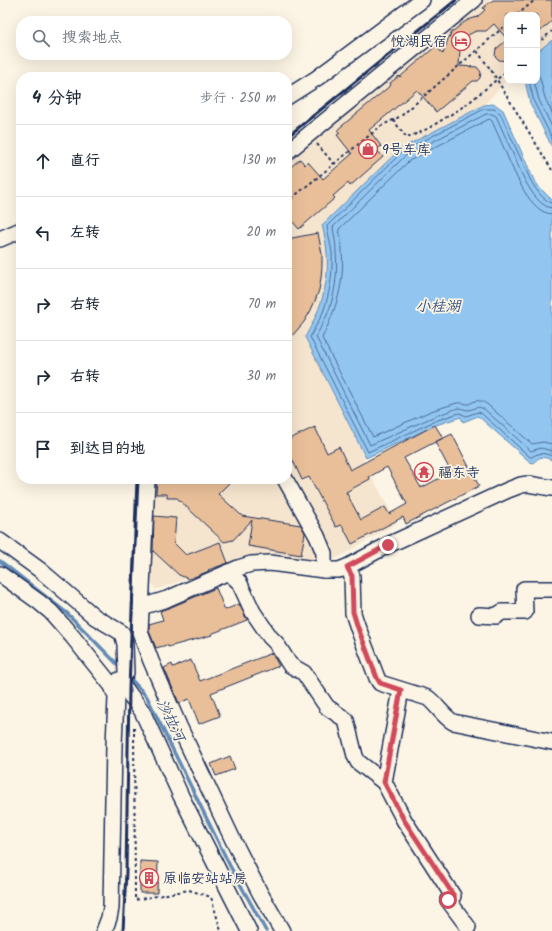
<!DOCTYPE html>
<html lang="zh">
<head>
<meta charset="utf-8">
<style>
	:root { --surface:#fff; --page:#f6f6f7; --text:#1f2937; --muted:#747a83; --line:#e0e1e3 }
	body { margin:0; font-family:Kalam,"LXGW WenKai TC",sans-serif; background:var(--page); color:var(--text) }
	.controls { position:absolute; right:12px; top:12px; display:grid; overflow:hidden; border-radius:8px; box-shadow:0 4px 16px #0002 }
	.controls button { width:36px; height:36px; display:grid; place-items:center; padding:0; border:0; border-bottom:1px solid var(--line); background:var(--surface); color:var(--text); font:20px sans-serif }
	.stop { position:absolute; width:12px; height:12px; margin:-9px; border:3px solid #d1495b; border-radius:50%; background:#fff }
	.stop.end { background:#d1495b; border-color:#fff; box-shadow:0 1px 4px #0008 }
	.list { margin:0; padding:0; list-style:none }
	h2 { display:flex; justify-content:space-between; align-items:center; height:52px; margin:0; padding:0 16px; font-size:17px }
	h2 small { font-size:13px; font-weight:400; color:var(--muted) }
	.list li { display:grid; grid-template-columns:26px 1fr auto; gap:12px; align-items:center; box-sizing:border-box; height:72px; padding:0 16px; border-top:1px solid var(--line) }
	.list b { display:block; font-size:15px; white-space:nowrap }
	.list em { font-size:13px; font-style:normal; color:var(--muted) }
	.icon { flex:none; width:22px; height:22px; fill:none; stroke:currentColor; stroke-width:2; stroke-linecap:round; stroke-linejoin:round }
	.map { position:relative; flex:none; width:552px; height:931px; overflow:hidden }
	.search { position:absolute; background:var(--surface); box-shadow:0 4px 16px #0002; left:16px; top:16px; width:276px; height:44px; display:flex; align-items:center; gap:10px; box-sizing:border-box; padding:0 14px; border-radius:16px; color:var(--muted); font-size:15px }
	.panel { position:absolute; background:var(--surface); box-shadow:0 4px 16px #0002; left:16px; top:72px; width:276px; height:412px; border-radius:16px }
	.map>svg:first-child { display:block }
	.built { fill:#f6e5ce }
	.water { fill:#92c6f0; stroke:#628ab6 }
	.lines { fill:none; stroke-linecap:round; stroke-linejoin:round }
	.shore { stroke:#4b6b98; stroke-width:1 }
	.stream { stroke:#628ab6; stroke-width:3.5 }
	.building { fill:#e9bf99; stroke:#1b2f5e; fill-rule:evenodd }
	.minor-casing { stroke:#1b2f5e; stroke-width:18 }
	.path { stroke:#1b2f5e; stroke-width:2; stroke-dasharray:3 3; stroke-linecap:butt }
	.minor { stroke:#fcf5e5; stroke-width:15 }
	.rail { stroke:#1b2f5e; stroke-width:3 }
	.route { stroke:#d1495b; stroke-width:5 }
	.labels { text-anchor:middle; stroke-width:3.5; stroke-linejoin:round; paint-order:stroke }
	.poi-label { font-size:14px; fill:#1b2f5e; stroke:#fcf5e5; text-anchor:start }
	.water-label { font-size:15px; font-style:italic; fill:#395582; stroke:#fcf5e5 }
</style>
</head>
<body>
<div class="map">
<svg width="552" height="931" viewBox="0 0 552 931">
	<rect width="100%" height="100%" fill="#fcf5e5"/>
	<filter id="ink" filterUnits="userSpaceOnUse"><feTurbulence type="fractalNoise" baseFrequency=".025" numOctaves="2"/><feDisplacementMap in="SourceGraphic" scale="8" xChannelSelector="R" yChannelSelector="G"/><feConvolveMatrix kernelMatrix="1 2 1 2 8 2 1 2 1" color-interpolation-filters="sRGB"/></filter>
	<g filter="url(#ink)">
		<path class="built" d="M 479,0 L 552,0 L 552,40 L 537,52 L 537,15 L 507,15 L 507,80 L 484,105 L 400,149 L 322,225 L 326,238 L 328,253 L 328,267 L 327,281 L 324,296 L 319,310 L 313,324 L 305,337 L 366,458 L 363,460 L 397,523 L 327,564 L 254,555 L 155,590 L 149,571 L 151,479 L 287,479 L 287,156 Z"/>
		<g class="water">
			<path d="M 552,40 L 552,147 L 530,103 L 525,81 L 537,81 L 537,52 Z"/>
			<path d="M 492,104 L 496,105 L 503,110 L 533,178 L 539,187 L 552,200 L 552,460 C 544,457 539,455 534,463 L 530,462 L 478,416 L 463,422 L 461,417 L 436,425 L 366,458 L 305,337 C 327,299 333,267 322,225 L 400,149 L 484,105 Z"/>
		</g>
		<g class="lines">
			<g class="shore">
				<path d="M 537,72 L 540,78 L 545,98 L 552,113"/>
				<path d="M 529,81 L 534,102 L 552,138"/>
				<path d="M 534,81 L 539,100 L 552,127"/>
				<path d="M 552,203 C 543,201 534,187 530,179 L 500,113 L 494,109 L 484,109 L 402,152 L 327,226 C 328,235 331,244 332,253 C 333,273 330,293 323,312 C 319,321 314,329 310,337 L 368,452 L 435,421 L 459,413 L 462,414 L 466,416 L 478,412 L 481,413 L 530,457 L 532,457 C 539,452 544,453 552,456"/>
				<path d="M 552,208 C 534,207 519,168 513,154 C 507,141 502,129 496,116 L 492,114 L 486,114 L 405,156 L 333,227 C 334,235 336,243 336,252 C 338,273 335,296 327,315 C 323,323 319,330 316,337 L 370,445 L 433,417 L 458,408 C 462,408 465,410 468,410 C 476,409 476,405 484,409 L 531,451 L 541,448 L 552,451"/>
				<path d="M 552,214 C 530,213 516,175 508,158 C 503,145 497,133 492,121 L 490,119 L 487,120 L 409,161 L 339,229 C 340,236 342,243 342,251 C 345,283 336,309 322,338 L 373,437 L 431,411 L 457,403 C 461,402 464,404 468,404 C 470,404 472,402 475,401 C 480,400 484,402 488,405 L 532,444 L 543,442 L 552,444"/>
			</g>
			<g class="stream">
				<path d="M 0,561 L 68,614 L 121,668"/>
				<path d="M 128,676 L 147,697 L 230,866 L 266,931"/>
			</g>
		</g>
		<g class="building">
			<path d="M 493,0 L 552,0 L 552,21 L 537,34 L 537,15 L 507,15 L 507,39 L 494,24 L 486,31 L 476,31 L 466,36 L 463,40 L 460,49 L 459,66 L 477,67 L 481,72 L 480,78 L 477,81 L 473,81 L 436,112 L 417,90 L 369,130 L 381,146 L 377,150 L 383,157 L 350,186 L 348,183 L 333,196 L 335,198 L 299,229 L 287,215 L 287,170 L 300,159 L 305,165 L 308,162 L 323,179 L 352,154 L 337,135 L 340,133 L 337,130 L 391,85 L 390,83 L 399,76 L 400,77 L 436,46 L 443,54 L 448,39 L 452,32 L 463,23 L 468,20 L 477,17 L 485,10 L 483,8 Z"/>
			<path d="M 507,40 L 507,61 L 499,60 L 495,56 L 496,49 Z"/>
			<path d="M 318,233 L 322,254 L 322,266 L 321,278 L 319,290 L 315,301 L 310,312 L 304,322 L 292,336 L 287,331 L 287,239 Z"/>
			<path d="M 435,425 L 443,438 L 404,458 L 421,488 L 451,472 L 435,442 L 452,434 L 479,486 L 406,524 L 403,517 L 352,544 L 342,525 L 336,527 L 309,477 L 302,480 L 287,448 L 287,440 L 315,427 L 327,453 L 339,447 L 350,470 ZM 387,467 L 407,504 L 389,514 L 385,507 L 361,520 L 346,492 L 370,479 L 369,477 Z"/>
			<path d="M 157,479 L 233,479 L 218,494 L 242,516 L 301,525 L 305,533 L 301,555 L 248,546 L 252,520 L 233,540 L 224,542 L 177,498 L 167,498 L 167,494 L 156,494 Z"/>
			<path d="M 154,516 L 176,518 L 174,543 L 186,555 L 220,542 L 228,563 L 208,570 L 209,571 L 189,579 L 179,575 L 153,551 Z"/>
			<path d="M 216,588 L 225,610 L 239,604 L 247,620 L 211,634 L 212,635 L 168,647 L 167,645 L 156,648 L 149,631 L 149,624 L 163,620 L 160,611 L 171,607 Z"/>
			<path d="M 272,653 L 279,666 L 211,693 L 220,716 L 199,724 L 189,699 L 179,703 L 164,668 L 172,664 L 173,667 L 191,660 L 200,681 Z"/>
			<path d="M 230,756 L 235,769 L 216,776 L 211,764 Z"/>
			<path d="M 140,861 L 158,862 L 157,893 L 140,893 Z"/>
		</g>
		<g class="lines">
			<g class="minor-casing">
				<g id="minor">
					<path d="M 287,97 L 317,78 L 422,0"/>
					<path d="M 287,152 L 474,0"/>
					<path d="M 0,239 L 21,230"/>
					<path d="M 147,479 L 140,632 L 151,661 L 179,726 L 233,840 L 260,893 L 282,931"/>
					<path d="M 285,479 L 317,536 L 324,553 L 324,570"/>
					<path d="M 0,541 L 40,570 L 95,617 L 122,633 L 125,644 L 126,673"/>
					<path d="M 347,567 L 352,576 L 353,613 L 358,628 L 377,678 L 380,683 L 428,698 C 437,705 443,716 453,722 L 552,742"/>
					<path d="M 228,572 L 239,582 L 253,612 L 270,637 L 276,643 L 290,665 L 304,673 L 327,707 L 346,720 L 355,756 L 358,762 L 384,782"/>
					<path d="M 0,574 L 39,602 L 51,612 L 72,636 L 112,686 L 116,697 L 114,745 L 111,908 L 109,918 L 104,931"/>
					<path d="M 141,607 L 167,599 L 238,568 L 251,564 L 270,563 L 324,570 L 339,570 L 347,567 L 388,545 L 508,490 L 521,485 L 528,484 L 552,488"/>
					<path d="M 479,615 L 496,616 L 502,612 L 525,612 L 524,589 L 552,589"/>
					<path d="M 119,680 L 142,711 L 181,796 L 249,931"/>
					<path d="M 401,690 L 384,782 L 404,820 L 453,896 L 448,900 L 468,927"/>
				</g>
			</g>
			<g class="path">
				<path d="M 517,15 L 535,0"/>
				<path d="M 537,44 L 552,31"/>
				<path d="M 477,51 L 491,70 L 552,170"/>
				<path d="M 393,120 L 407,138 L 429,128 L 466,105 L 507,71"/>
				<path d="M 317,144 L 334,164"/>
				<path d="M 287,202 L 381,126 L 401,116 L 507,24"/>
				<path d="M 134,727 L 135,900 L 189,890 L 211,897 L 221,931"/>
			</g>
			<use href="#minor" class="minor"/>
			<g class="rail">
				<path d="M 287,137 L 456,0"/>
				<path d="M 123,931 L 126,872 L 129,689 L 137,479"/>
			</g>
		</g>
	</g>
	<g class="lines" filter="url(#ink)">
		<path class="route" d="M 388,545 L 347,567 L 352,576 L 353,612 L 358,628 L 377,678 L 380,683 L 401,690 L 384,782 L 404,820 L 454,896 L 448,900"/>
	</g>
	<defs>
		<g id="hotel-ring" transform="scale(1)"><circle r="9.5" fill="#fcf5e5" stroke="#d1495b" stroke-width="1.5"/><path d="M-6-4.5h1.5V1H6V5H4.5V3h-9V5H-6ZM-4 0a1.8 1.8 0 1 1 3.6 0ZM.5 0V-2.5h3Q6-2.5 6 0Z" fill="#d1495b"/></g>
		<g id="shop-ring" transform="scale(1)"><circle r="9.5" fill="#fcf5e5" stroke="#d1495b" stroke-width="1.5"/><path d="M-5-2.5h2.3a2.7 3.5 0 0 1 5.4 0H5L5.5 6h-11ZM-1.5-2.5h3a1.5 2.3 0 0 0-3 0Z" fill="#d1495b"/></g>
		<g id="temple-ring" transform="scale(1)"><circle r="9.5" fill="#fcf5e5" stroke="#d1495b" stroke-width="1.5"/><path d="M0-6L5-2H3V0L6.5 2.5H4V6H1.5V3h-3V6H-4V2.5H-6.5L-3 0V-2H-5Z" fill="#d1495b"/></g>
		<g id="building-ring" transform="scale(1)"><circle r="9.5" fill="#fcf5e5" stroke="#d1495b" stroke-width="1.5"/><path d="M-4-6H4V6H1V3H-1V6H-4ZM-2.5-4.3h1.7v1.8h-1.7ZM.8-4.3h1.7v1.8H.8ZM-2.5-1h1.7V.8h-1.7ZM.8-1h1.7V.8H.8Z" fill="#d1495b"/></g>
	</defs>
	<g fill-rule="evenodd">
		<use href="#hotel-ring" x="461" y="41"/>
		<use href="#shop-ring" x="368" y="149"/>
		<use href="#temple-ring" x="424" y="472"/>
		<use href="#building-ring" x="149" y="878"/>
	</g>
	<g class="labels">
		<g class="poi-label">
			<text x="447" y="46" text-anchor="end">悦湖民宿</text>
			<text x="382" y="154">9号车库</text>
			<text x="438" y="477">福东寺</text>
			<text x="163" y="883">原临安站站房</text>
		</g>
		<g class="water-label">
			<text x="438" y="311">小桂湖</text>
			<text transform="translate(171 720) rotate(64)" y="5">沙拉河</text>
		</g>
	</g>
</svg>
<div class="controls">
<button>+</button>
<button>−</button>
</div>
<div class="stop" style="left:448px;top:900px"></div>
<div class="stop end" style="left:388px;top:545px"></div>
<div class="search"><svg class="icon" aria-label="search" viewBox="0 0 24 24"><circle cx="10" cy="10" r="6"/><path d="M15 15l6 6"/></svg>搜索地点</div>
<section class="panel">
<h2>4 分钟<small>步行 · 250 m</small></h2>
<ul class="list">
<li><svg class="icon" aria-label="ahead" viewBox="0 0 24 24"><path d="M12 20V5M6 11l6-6 6 6"/></svg><div><b>直行</b></div><em>130 m</em></li>
<li><svg class="icon" aria-label="left" viewBox="0 0 24 24"><path d="M17 20v-9H6M10 6l-5 5 5 5"/></svg><div><b>左转</b></div><em>20 m</em></li>
<li><svg class="icon" aria-label="right" viewBox="0 0 24 24"><path d="M7 20v-9h11M14 6l5 5-5 5"/></svg><div><b>右转</b></div><em>70 m</em></li>
<li><svg class="icon" aria-label="right" viewBox="0 0 24 24"><path d="M7 20v-9h11M14 6l5 5-5 5"/></svg><div><b>右转</b></div><em>30 m</em></li>
<li><svg class="icon" aria-label="arrive" viewBox="0 0 24 24"><path d="M6 21V4h12l-3 4 3 4H6"/></svg><div><b>到达目的地</b></div></li>
</ul>
</section>
</div>
</body>
</html>
